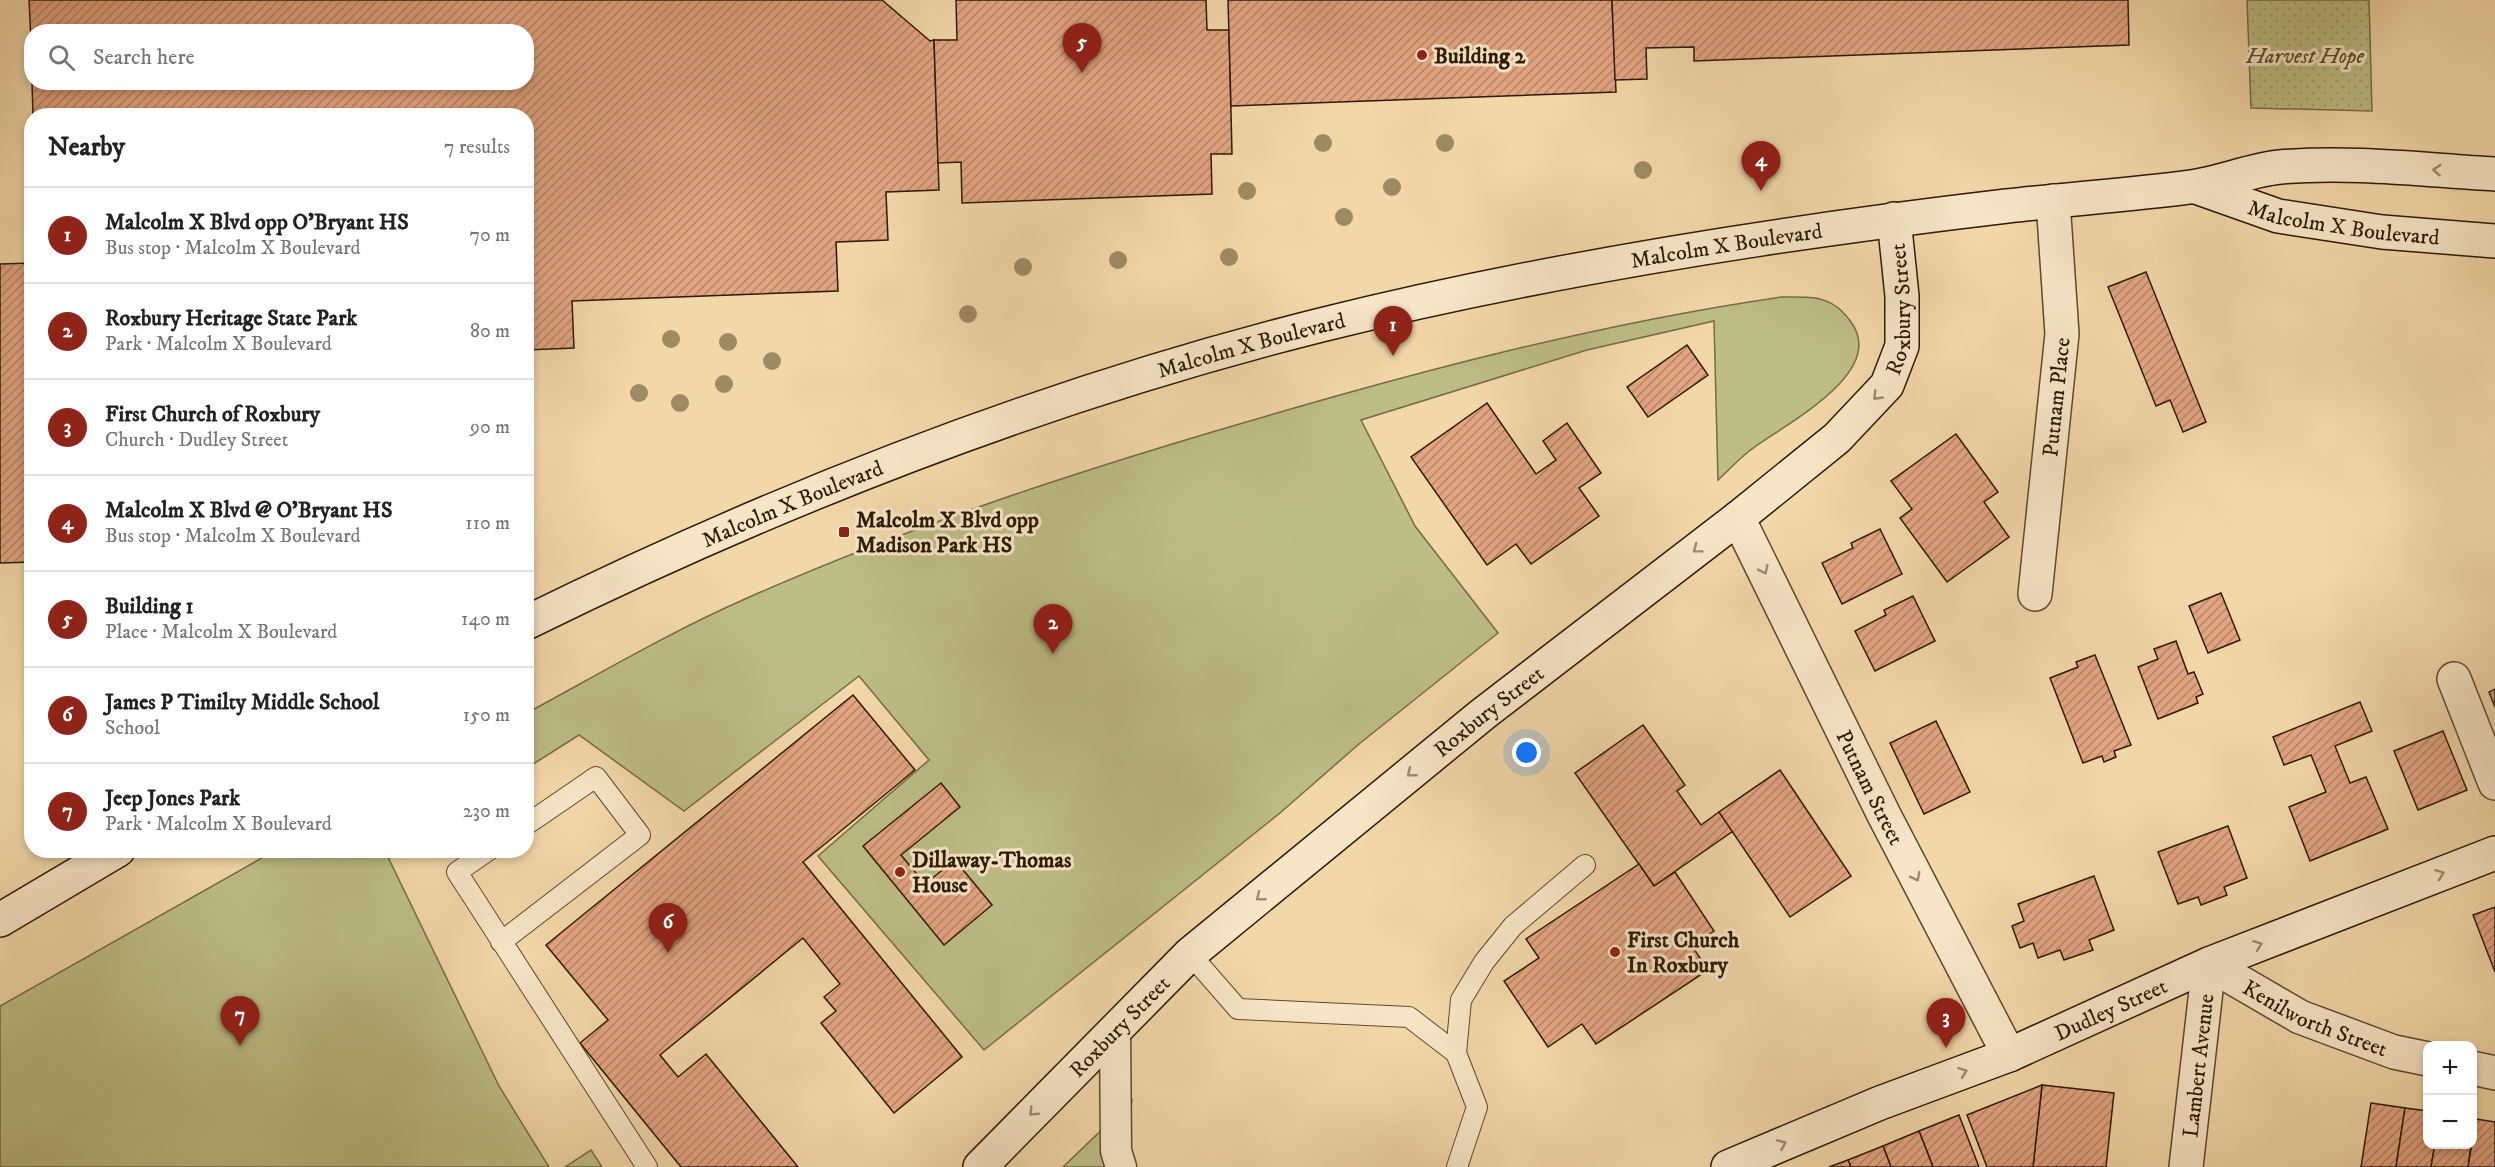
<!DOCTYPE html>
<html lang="en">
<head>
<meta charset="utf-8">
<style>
	:root { --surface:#fff; --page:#f6f6f6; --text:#222; --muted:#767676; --line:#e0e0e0; --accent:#8f2418 }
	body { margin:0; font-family:"IM FELL DW Pica",serif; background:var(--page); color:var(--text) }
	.controls { position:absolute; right:18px; bottom:18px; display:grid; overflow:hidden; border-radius:12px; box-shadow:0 3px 9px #0003 }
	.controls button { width:54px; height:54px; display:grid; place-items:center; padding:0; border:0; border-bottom:2px solid var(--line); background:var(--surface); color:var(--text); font:30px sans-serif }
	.you { position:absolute; left:1527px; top:753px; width:21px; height:21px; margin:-15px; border:4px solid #fff; border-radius:50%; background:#1a73e8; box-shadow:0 0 0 9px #1a73e833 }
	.badge { display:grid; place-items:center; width:39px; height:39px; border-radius:50%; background:var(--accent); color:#fff; font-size:20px; font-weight:700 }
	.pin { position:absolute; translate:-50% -50px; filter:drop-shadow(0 2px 3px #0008) }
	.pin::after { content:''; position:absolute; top:32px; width:21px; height:18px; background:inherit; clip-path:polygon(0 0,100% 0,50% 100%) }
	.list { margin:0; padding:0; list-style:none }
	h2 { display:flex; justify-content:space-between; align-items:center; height:78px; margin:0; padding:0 24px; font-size:26px }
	h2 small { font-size:20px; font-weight:400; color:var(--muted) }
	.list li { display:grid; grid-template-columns:39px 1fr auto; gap:18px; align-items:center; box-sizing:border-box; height:96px; padding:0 24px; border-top:2px solid var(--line) }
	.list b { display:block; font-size:22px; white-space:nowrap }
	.list p { margin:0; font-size:20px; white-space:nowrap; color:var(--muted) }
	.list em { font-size:20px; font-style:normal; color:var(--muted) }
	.icon { flex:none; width:33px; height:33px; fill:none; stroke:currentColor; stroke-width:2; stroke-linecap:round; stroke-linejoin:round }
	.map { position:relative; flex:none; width:2495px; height:1167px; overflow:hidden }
	.search { position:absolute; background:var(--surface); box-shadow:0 3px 9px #0003; left:24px; top:24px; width:510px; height:66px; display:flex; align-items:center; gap:15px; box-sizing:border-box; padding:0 21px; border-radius:24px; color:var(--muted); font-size:22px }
	.panel { position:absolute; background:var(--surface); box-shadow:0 3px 9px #0003; left:24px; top:108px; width:510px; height:750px; border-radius:24px }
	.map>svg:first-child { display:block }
	.park { fill:#bdbd86; stroke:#766c44; stroke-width:1.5 }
	.garden { fill:url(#garden-dots); stroke:#766c44; stroke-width:1.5 }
	.building { fill:url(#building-hatch); stroke:#2e1a01; stroke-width:1.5 }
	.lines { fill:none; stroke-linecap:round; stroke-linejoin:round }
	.service-casing { stroke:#5f492b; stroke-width:22 }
	.pedestrian-casing { stroke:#5f492b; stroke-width:33 }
	.minor-casing { stroke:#5f492b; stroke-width:36 }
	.secondary-casing { stroke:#2e1a01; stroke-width:36 }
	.service { stroke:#f7e5c7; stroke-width:20 }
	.pedestrian { stroke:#f7e5c7; stroke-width:30 }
	.minor { stroke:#f7e5c7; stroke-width:33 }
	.secondary { stroke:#f7e5c7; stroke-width:33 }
	.tree { fill:#9e8a63 }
	.oneway { stroke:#9d8a6e }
	.poi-dot { fill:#8f2418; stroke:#f7e5c7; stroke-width:2 }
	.labels { text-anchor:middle; stroke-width:6; stroke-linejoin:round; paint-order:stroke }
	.poi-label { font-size:22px; font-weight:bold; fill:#2e1a01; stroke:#f7e5c7; text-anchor:start }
	.park-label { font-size:22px; font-style:italic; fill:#594b29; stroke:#f7e5c7 }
	.street-label { font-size:22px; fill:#2e1a01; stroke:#f7e5c7 }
</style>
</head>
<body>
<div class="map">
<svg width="2495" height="1167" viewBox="0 0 2495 1167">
	<defs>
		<pattern id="garden-dots" width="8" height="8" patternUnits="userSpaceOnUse" patternTransform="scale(1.5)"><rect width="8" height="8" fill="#bdbd86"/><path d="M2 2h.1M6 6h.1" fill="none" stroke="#a3a272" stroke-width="1.8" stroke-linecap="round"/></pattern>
		<pattern id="building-hatch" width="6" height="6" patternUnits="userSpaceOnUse" patternTransform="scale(1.5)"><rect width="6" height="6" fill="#e3a482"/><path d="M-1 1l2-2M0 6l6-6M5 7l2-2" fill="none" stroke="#b88568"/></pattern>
	</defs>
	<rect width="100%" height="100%" fill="#f2d7a9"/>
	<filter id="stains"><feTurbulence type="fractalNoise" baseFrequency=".00333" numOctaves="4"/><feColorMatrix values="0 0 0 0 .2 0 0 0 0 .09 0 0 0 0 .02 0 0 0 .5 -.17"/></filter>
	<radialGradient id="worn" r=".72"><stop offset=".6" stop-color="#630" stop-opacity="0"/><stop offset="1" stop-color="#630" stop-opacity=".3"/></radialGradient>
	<g class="park">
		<path d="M 1781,297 C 1814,297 1834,295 1853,325 C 1885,376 1779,427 1748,452 C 1738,460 1728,471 1718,480 L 1714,321 L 1587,350 L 1361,420 L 1415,526 L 1498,633 L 1359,744 L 1280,813 L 984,1050 L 818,856 L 929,760 L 859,676 L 684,811 L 579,735 L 527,768 L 527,713 C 599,674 670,632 745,599 C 905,528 1069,474 1236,425 C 1415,372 1596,324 1781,297 Z"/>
		<path d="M 276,850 L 394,851 L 387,855 L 499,1086 L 549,1167 L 0,1167 L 0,1006 Z"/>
		<path d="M 1132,1101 L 1126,1123 L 1128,1167 L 1063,1167 Z"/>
		<path d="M 591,1150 L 602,1167 L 565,1167 Z"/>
	</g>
	<path class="garden" d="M 2247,0 L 2369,0 L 2372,111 L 2251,108 Z"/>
	<g class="building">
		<path d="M 29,0 L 882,0 L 930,41 L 934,40 L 939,190 L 886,192 L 888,240 L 836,242 L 838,291 L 572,301 L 574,348 L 526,350 L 526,116 L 33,116 L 32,82 L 526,82 L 526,32 L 32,32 L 32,62 Z"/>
		<path d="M 956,0 L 1206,0 L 1207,30 L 1229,30 L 1232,154 L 1211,154 L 1212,194 L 962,203 L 961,162 L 938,163 L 934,40 L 957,40 Z"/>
		<path d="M 1228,0 L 1612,0 L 1616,92 L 1231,106 Z"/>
		<path d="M 1612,0 L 2128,0 L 2129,45 L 1694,61 L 1694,47 L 1646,48 L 1647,79 L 1615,80 Z"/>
		<path d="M 32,263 L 32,562 L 0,563 L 0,264 Z"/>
		<path d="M 2146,272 L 2206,422 L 2183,432 L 2170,400 L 2156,406 L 2108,287 Z"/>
		<path d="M 1687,345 L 1708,375 L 1648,417 L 1627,387 Z"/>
		<path d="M 1487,403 L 1536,474 L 1556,460 L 1543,441 L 1567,423 L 1601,473 L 1579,488 L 1599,516 L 1531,564 L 1516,544 L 1487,565 L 1411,457 Z"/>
		<path d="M 1956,434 L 1998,492 L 1984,502 L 2009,537 L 1947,582 L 1900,518 L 1912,509 L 1891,481 Z"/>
		<path d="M 1880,529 L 1902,574 L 1842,604 L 1822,563 L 1853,548 L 1851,543 Z"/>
		<path d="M 2221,593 L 2240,640 L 2208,653 L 2189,606 Z"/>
		<path d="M 1913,596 L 1935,641 L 1875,671 L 1855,631 L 1886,615 L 1884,610 Z"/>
		<path d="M 2176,641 L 2188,674 L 2194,672 L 2203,694 L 2196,697 L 2198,703 L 2158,719 L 2138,667 L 2158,659 L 2154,649 Z"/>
		<path d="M 2095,655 L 2131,745 L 2114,751 L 2116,757 L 2104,762 L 2102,756 L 2083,763 L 2050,678 L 2078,667 L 2076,662 Z"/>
		<path d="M 2495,689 L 2495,707 L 2489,692 Z"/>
		<path d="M 853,695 L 915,770 L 803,862 L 962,1057 L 894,1113 L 821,1023 L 836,1011 L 824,997 L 840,984 L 803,938 L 660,1055 L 678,1077 L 706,1054 L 798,1167 L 681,1167 L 580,1043 L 608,1020 L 546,945 Z"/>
		<path d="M 2360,702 L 2372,731 L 2335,746 L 2350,783 L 2366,777 L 2388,829 L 2310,861 L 2289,807 L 2326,792 L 2311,755 L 2284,765 L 2273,737 Z"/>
		<path d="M 1936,721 L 1970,792 L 1924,814 L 1890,743 Z"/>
		<path d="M 1643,725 L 1685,785 L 1677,791 L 1701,825 L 1719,812 L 1733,831 L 1654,886 L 1575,773 Z"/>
		<path d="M 2443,731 L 2467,790 L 2418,810 L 2394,751 Z"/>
		<path d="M 1780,770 L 1851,876 L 1790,917 L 1719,812 Z"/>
		<path d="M 941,783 L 960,807 L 901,855 L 925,884 L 955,860 L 992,905 L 944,945 L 863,846 Z"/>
		<path d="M 2228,826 L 2247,878 L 2224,887 L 2227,895 L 2201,905 L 2198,897 L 2178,904 L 2158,852 Z"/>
		<path d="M 1639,864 L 1654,886 L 1675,872 L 1714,931 L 1692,946 L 1708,970 L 1596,1044 L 1582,1024 L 1548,1047 L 1504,981 L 1539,958 L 1526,939 Z"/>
		<path d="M 2094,876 L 2114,930 L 2089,940 L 2093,950 L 2064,960 L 2060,950 L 2038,958 L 2033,943 L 2020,948 L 2012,926 L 2024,921 L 2018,904 Z"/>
		<path d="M 2495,907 L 2495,972 L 2473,915 Z"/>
		<path d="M 2042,1085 L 2114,1093 L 2106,1167 L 2033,1167 Z"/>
		<path d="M 2042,1085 L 2033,1167 L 1987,1167 L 1967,1115 Z"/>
		<path d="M 2371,1103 L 2405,1108 L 2396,1167 L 2361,1167 Z"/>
		<path d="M 2405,1108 L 2428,1111 L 2428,1144 L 2435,1144 L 2431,1167 L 2396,1167 Z"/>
		<path d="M 1959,1115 L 1979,1167 L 1933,1167 L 1919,1131 Z"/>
		<path d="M 2476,1119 L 2495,1122 L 2495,1167 L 2468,1167 Z"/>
		<path d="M 1919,1131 L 1933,1167 L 1891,1167 L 1883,1146 Z"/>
		<path d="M 2435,1144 L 2471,1144 L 2468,1167 L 2431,1167 Z"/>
		<path d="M 1883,1146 L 1891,1167 L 1851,1167 L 1848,1160 Z"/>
		<path d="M 1848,1160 L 1851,1167 L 1829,1167 Z"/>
	</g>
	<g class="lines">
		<g class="service-casing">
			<g id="service">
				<path d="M 489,850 L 457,872 L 647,1167"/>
				<path d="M 501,942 L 640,835 L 596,777 L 526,825"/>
				<path d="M 1190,954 L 1238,1009 L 1409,1017 L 1456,1053"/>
				<path d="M 1457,1167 L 1477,1107 L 1456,1053 L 1461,1000 L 1484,962 L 1513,926 L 1585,865"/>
			</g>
		</g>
		<g class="pedestrian-casing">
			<path id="pedestrian" d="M 1115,1030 L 1116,1151 L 1121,1167"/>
		</g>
		<g class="minor-casing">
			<g id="minor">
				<path id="s1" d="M 1738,518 L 1884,815 L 2009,1055"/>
				<path id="s2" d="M 2035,594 L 2062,334 L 2053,201"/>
				<path d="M 2454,679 L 2495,783"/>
				<path d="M 2472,1068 L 2495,1073"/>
				<path id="s3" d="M 2186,1167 L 2209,964 L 2300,1017 L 2394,1052 L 2428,1059"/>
			</g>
		</g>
		<g class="secondary-casing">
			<g id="secondary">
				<path id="s4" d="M 2196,187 L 2278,216 L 2382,232 L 2495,241"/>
				<path id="s5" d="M 526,623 C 780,498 1046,394 1321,325 C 1546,269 1777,233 2007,206 C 2068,199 2129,195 2190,187 C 2221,183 2250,170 2280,167 C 2352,161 2424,170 2495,174"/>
				<path d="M 0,920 L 118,850"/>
				<path id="s6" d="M 980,1167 L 1190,954 L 1483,714 L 1738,518 L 1837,438 L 1887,385 L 1902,346 L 1902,296 L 1894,219"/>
				<path id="s7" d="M 1728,1167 L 1880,1103 L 2009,1055 L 2209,964 L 2495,853"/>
			</g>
		</g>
		<use href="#service" class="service"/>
		<use href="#pedestrian" class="pedestrian"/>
		<use href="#minor" class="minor"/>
		<use href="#secondary" class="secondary"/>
	</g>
	<g class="tree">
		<circle cx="1323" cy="143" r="9"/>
		<circle cx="1445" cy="143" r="9"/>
		<circle cx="1643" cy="170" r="9"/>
		<circle cx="1392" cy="187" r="9"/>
		<circle cx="1247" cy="191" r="9"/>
		<circle cx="1344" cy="217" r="9"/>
		<circle cx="1229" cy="257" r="9"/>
		<circle cx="1118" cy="260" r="9"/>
		<circle cx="1023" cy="267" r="9"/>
		<circle cx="968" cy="314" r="9"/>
		<circle cx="671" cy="339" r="9"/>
		<circle cx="728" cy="342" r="9"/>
		<circle cx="772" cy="361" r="9"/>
		<circle cx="724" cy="384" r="9"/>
		<circle cx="639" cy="393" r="9"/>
		<circle cx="680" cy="403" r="9"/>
	</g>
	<defs><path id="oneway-chevron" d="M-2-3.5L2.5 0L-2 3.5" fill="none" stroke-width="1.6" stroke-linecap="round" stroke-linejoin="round" transform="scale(1.5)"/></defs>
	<g class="oneway">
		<use href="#oneway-chevron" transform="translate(2437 170) rotate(-176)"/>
		<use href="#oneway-chevron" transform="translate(1877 396) rotate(134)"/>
		<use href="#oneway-chevron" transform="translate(1697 549) rotate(143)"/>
		<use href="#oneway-chevron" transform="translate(1764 570) rotate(64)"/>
		<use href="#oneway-chevron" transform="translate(1411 773) rotate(141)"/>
		<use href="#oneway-chevron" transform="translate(2440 874) rotate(-21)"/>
		<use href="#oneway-chevron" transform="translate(1916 877) rotate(63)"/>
		<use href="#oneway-chevron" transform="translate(1260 897) rotate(141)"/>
		<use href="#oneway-chevron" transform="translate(2258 945) rotate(-21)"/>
		<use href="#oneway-chevron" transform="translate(1963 1072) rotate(-20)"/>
		<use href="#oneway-chevron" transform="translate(1033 1112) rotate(135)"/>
		<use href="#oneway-chevron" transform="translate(1782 1144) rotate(-23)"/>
	</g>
	<g class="poi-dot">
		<circle cx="1422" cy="55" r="6"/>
		<rect x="838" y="526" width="12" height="12" rx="3"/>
		<circle cx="900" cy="872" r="6"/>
		<circle cx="1615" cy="952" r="6"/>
	</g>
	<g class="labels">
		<g class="poi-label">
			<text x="1434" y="63">Building 2</text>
			<text x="856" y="527">Malcolm X Blvd opp<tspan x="856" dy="25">Madison Park HS</tspan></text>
			<text x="912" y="867">Dillaway-Thomas<tspan x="912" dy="25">House</tspan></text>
			<text x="1627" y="947">First Church<tspan x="1627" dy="25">In Roxbury</tspan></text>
		</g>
		<g class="park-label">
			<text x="2305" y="63">Harvest Hope</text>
		</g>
		<g class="street-label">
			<text dy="8" stroke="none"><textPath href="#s4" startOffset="153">Malcolm X Boulevard</textPath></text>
			<text dy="8" stroke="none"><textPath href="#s5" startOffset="1264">Malcolm X Boulevard</textPath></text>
			<text dy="8" stroke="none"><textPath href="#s6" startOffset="1278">Roxbury Street</textPath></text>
			<text dy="8" stroke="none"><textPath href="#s5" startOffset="778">Malcolm X Boulevard</textPath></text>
			<text dy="8" stroke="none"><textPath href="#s2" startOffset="198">Putnam Place</textPath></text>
			<text dy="8" stroke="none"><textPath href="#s5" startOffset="292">Malcolm X Boulevard</textPath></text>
			<text dy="8" stroke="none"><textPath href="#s6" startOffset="684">Roxbury Street</textPath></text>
			<text dy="8" stroke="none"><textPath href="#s1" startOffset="300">Putnam Street</textPath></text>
			<text dy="8" stroke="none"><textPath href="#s7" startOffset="414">Dudley Street</textPath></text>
			<text dy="8" stroke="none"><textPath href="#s3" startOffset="324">Kenilworth Street</textPath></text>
			<text dy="8" stroke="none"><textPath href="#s6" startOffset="198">Roxbury Street</textPath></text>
			<text dy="8" stroke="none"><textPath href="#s3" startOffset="102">Lambert Avenue</textPath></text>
		</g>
	</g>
	<rect width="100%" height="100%" filter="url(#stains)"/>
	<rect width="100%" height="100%" fill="url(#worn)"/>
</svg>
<div class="controls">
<button>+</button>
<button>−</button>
</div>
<div class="you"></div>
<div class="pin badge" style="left:1393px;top:356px">1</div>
<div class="pin badge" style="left:1053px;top:654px">2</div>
<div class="pin badge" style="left:1946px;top:1048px">3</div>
<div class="pin badge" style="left:1761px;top:191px">4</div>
<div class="pin badge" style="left:1082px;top:73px">5</div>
<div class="pin badge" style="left:668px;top:953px">6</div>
<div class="pin badge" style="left:240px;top:1046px">7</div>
<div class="search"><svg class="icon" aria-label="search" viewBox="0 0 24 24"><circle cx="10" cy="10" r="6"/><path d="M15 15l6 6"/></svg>Search here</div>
<section class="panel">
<h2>Nearby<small>7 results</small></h2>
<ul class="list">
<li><span class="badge">1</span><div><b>Malcolm X Blvd opp O'Bryant HS</b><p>Bus stop · Malcolm X Boulevard</p></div><em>70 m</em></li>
<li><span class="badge">2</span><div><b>Roxbury Heritage State Park</b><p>Park · Malcolm X Boulevard</p></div><em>80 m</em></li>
<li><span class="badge">3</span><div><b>First Church of Roxbury</b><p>Church · Dudley Street</p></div><em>90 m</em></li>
<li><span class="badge">4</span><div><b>Malcolm X Blvd @ O'Bryant HS</b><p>Bus stop · Malcolm X Boulevard</p></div><em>110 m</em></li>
<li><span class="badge">5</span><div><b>Building 1</b><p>Place · Malcolm X Boulevard</p></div><em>140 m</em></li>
<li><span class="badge">6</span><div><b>James P Timilty Middle School</b><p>School</p></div><em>150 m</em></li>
<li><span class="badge">7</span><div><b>Jeep Jones Park</b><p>Park · Malcolm X Boulevard</p></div><em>230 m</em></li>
</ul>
</section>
</div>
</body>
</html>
